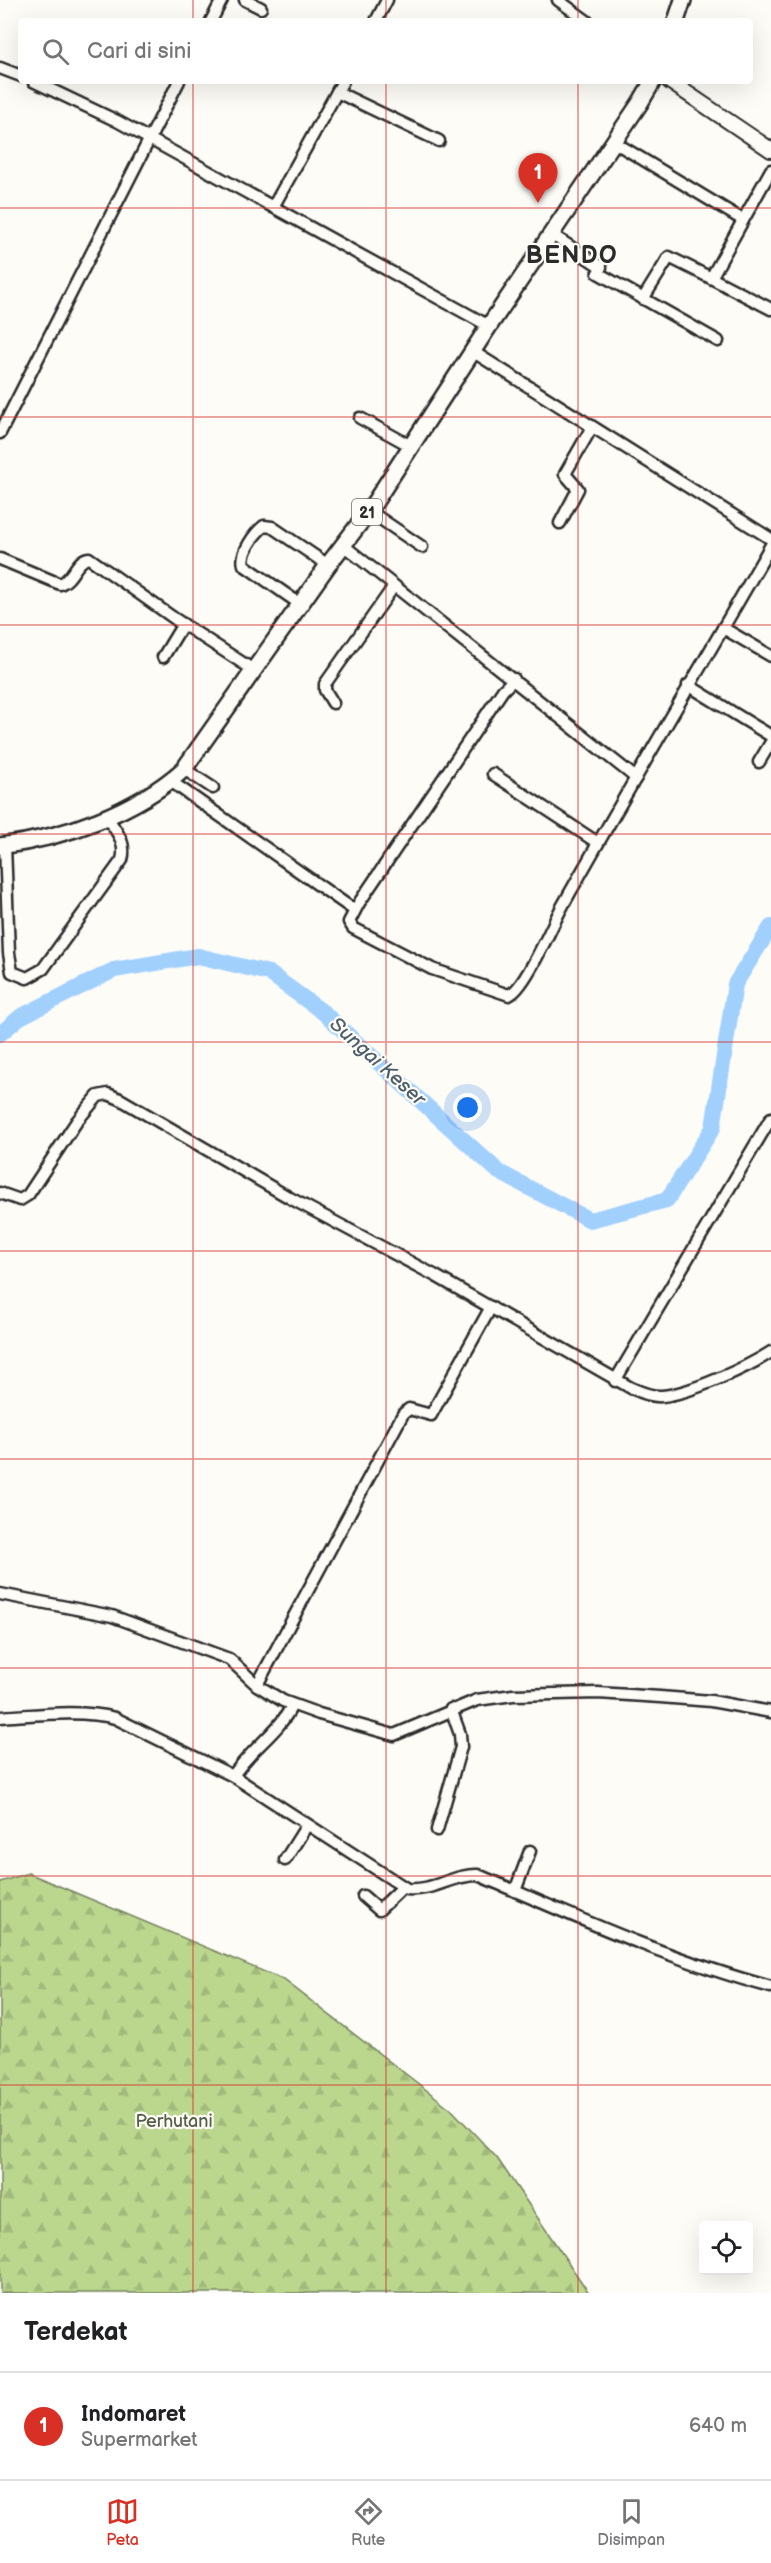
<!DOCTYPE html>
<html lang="id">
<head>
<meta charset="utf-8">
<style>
	:root { --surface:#fff; --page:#f6f6f6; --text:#202124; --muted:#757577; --line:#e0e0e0; --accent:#d93025 }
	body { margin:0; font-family:"Balsamiq Sans",sans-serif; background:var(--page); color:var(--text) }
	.controls { position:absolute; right:18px; bottom:18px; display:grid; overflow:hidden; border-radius:6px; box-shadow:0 6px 24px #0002 }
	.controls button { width:54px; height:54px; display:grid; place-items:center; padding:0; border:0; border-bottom:2px solid var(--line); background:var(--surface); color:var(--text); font:30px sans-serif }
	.you { position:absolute; left:468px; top:1108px; width:21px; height:21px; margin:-15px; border:4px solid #fff; border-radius:50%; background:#1a73e8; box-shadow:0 0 0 9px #1a73e833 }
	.badge { display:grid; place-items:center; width:39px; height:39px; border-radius:50%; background:var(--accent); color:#fff; font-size:20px; font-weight:700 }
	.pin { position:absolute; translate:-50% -50px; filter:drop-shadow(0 2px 3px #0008) }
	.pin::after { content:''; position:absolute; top:32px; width:21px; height:18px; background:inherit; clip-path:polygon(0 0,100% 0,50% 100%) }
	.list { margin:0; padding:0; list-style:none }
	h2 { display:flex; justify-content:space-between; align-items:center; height:78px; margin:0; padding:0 24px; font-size:26px }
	h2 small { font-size:20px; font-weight:400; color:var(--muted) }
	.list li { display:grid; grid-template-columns:39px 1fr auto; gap:18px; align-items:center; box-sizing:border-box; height:108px; padding:0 24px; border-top:2px solid var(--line) }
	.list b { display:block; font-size:22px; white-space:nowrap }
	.list p { margin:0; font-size:20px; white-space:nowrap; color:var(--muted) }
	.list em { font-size:20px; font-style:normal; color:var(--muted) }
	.icon { flex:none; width:33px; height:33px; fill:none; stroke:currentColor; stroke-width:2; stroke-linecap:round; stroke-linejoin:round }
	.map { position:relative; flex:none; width:771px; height:2293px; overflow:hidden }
	.search { position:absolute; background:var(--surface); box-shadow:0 6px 24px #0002; left:18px; right:18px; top:18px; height:66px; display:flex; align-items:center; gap:15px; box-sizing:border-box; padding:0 21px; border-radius:6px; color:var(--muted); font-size:22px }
	.sheet { height:186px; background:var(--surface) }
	nav { display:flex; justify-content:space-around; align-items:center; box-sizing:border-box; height:84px; border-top:2px solid var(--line); background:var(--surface); font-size:16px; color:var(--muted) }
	nav a { display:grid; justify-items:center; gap:3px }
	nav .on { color:var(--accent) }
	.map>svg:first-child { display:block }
	.forest { fill:url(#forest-firs); stroke:#73815c; stroke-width:1.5 }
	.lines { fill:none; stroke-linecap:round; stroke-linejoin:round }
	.river { stroke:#a1d0fd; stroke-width:16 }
	.minor-casing { stroke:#2b2b2b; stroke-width:15 }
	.major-casing { stroke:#2b2b2b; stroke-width:18 }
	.highway-casing { stroke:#2b2b2b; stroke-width:20 }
	.minor { stroke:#fdfcf7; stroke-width:10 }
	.major { stroke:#fdfcf7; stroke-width:14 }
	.highway { stroke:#fdfcf7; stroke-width:15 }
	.grid { fill:none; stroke:#d62828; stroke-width:1.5; stroke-opacity:0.55 }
	.labels { text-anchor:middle; stroke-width:4.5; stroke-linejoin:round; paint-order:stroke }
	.shield { fill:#fdfcf7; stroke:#6a6a68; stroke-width:1.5 }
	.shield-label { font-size:16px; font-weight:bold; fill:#2b2b2b }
	.park-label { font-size:18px; fill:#565f49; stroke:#fdfcf7 }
	.water-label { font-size:20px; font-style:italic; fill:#4e5d6a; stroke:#fdfcf7 }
	.district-label { font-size:24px; font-weight:bold; letter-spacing:1.5px; fill:#2b2b2b; stroke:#fdfcf7 }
</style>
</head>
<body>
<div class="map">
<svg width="771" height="2293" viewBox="0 0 771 2293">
	<defs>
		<pattern id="forest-firs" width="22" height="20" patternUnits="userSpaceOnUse" patternTransform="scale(1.5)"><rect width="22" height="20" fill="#bbd78e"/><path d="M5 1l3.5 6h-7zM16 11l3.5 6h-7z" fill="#a1b97b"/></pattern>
	</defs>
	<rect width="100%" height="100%" fill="#fdfcf7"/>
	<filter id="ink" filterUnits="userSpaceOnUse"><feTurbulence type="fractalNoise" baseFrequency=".0167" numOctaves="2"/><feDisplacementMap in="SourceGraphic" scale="12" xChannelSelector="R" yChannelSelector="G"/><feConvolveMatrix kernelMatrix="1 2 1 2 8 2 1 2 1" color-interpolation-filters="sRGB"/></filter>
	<g filter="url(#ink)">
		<path class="forest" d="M 28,1873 L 284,1980 L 451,2109 L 497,2158 L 589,2293 L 0,2293 L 0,1882 Z"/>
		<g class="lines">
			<path class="river" d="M 0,1034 L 20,1017 L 114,970 L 198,956 L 269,973 L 324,1013 L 499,1172 L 590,1220 L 667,1200 L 713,1128 L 735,984 L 771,927"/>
			<g class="minor-casing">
				<g id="minor">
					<path d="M 245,0 L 261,8"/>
					<path d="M 558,0 L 587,21"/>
					<path d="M 211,21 L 222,0"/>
					<path d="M 376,21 L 387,0"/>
					<path d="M 0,68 L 21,76"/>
					<path d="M 33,81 L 117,121 L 489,326"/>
					<path d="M 337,92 L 439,141"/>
					<path d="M 614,142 L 743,220"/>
					<path d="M 771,170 L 711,278 L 771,309"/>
					<path d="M 273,207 L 343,81"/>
					<path d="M 551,234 L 601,267 L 598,273 L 718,341"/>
					<path d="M 643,299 L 669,257 L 711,278"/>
					<path d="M 472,351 L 771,539"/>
					<path d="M 360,418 L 409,445"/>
					<path d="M 0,433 L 179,81"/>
					<path d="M 369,511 L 422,547"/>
					<path d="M 560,523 L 578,489 L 565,474 L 592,427"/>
					<path d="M 343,545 L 636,778"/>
					<path d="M 0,559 L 60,584 C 73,580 76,559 89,558 L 175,619 L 255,671"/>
					<path d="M 300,604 L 244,565 C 240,553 255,533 264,526 L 272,527 L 328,565"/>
					<path d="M 723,628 L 771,656"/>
					<path d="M 163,657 L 183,624"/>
					<path d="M 514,679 L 503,690 L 359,903 L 349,922 L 353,928 L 432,969 L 509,995 C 525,989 552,925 562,907 C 630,785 702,666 771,545"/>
					<path d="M 688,685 L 771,736"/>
					<path d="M 333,703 L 325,690 L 325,684 L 394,586"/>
					<path d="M 759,762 L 771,742"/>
					<path d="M 184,769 L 213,788"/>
					<path d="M 493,774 L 598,843"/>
					<path d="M 169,780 L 354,910"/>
					<path d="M 5,845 L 9,953 L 12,972 L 27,978 L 43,969 L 122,860 C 127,842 116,831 106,816"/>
					<path d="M 0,1193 L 20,1200 L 28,1195 L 77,1121 L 98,1096 L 108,1094 L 120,1099 L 290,1198 L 434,1275 L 631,1388 C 641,1392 651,1397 662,1396 C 689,1394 748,1367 771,1352"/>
					<path d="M 615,1381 L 771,1118"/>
					<path d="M 0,1594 L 112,1616 L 229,1659 L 257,1685 L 283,1701 L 319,1714 L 394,1735 L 477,1700 L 513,1695 L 598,1693 L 660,1697 L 711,1701 L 771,1712"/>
					<path d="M 257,1685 L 403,1414 L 409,1409 L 431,1415 L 491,1307"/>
					<path d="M 0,1717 C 35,1715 81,1709 115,1718 L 233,1776 L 407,1889 C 432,1892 454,1874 478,1875 C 574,1916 670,1960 771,1987"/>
					<path d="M 233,1776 C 249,1750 279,1733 292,1705"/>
					<path d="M 437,1830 L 461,1747 L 460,1734 L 451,1709"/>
					<path d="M 285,1860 L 307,1825"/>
					<path d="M 515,1891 L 530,1851"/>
					<path d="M 363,1896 L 379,1910 L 403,1887"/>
				</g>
			</g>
			<g class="major-casing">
				<path id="major" d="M 669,81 L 771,150"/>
			</g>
			<g class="highway-casing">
				<g id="highway">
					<path d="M 676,21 L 683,0"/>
					<path d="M 0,846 C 64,838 136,812 184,769 L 328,565 L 369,511 L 489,326 L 640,103 L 653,81"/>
				</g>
			</g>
			<use href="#minor" class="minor"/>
			<use href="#major" class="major"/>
			<use href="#highway" class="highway"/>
		</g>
	</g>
	<path class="grid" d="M 193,0 L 193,21M 386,0 L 386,21M 578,0 L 578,21M 193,81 L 193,2293M 386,81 L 386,2293M 578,81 L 578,2293M 0,208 L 771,208M 0,417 L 771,417M 0,625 L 771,625M 0,834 L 771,834M 0,1042 L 771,1042M 0,1251 L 771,1251M 0,1459 L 771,1459M 0,1668 L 771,1668M 0,1876 L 771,1876M 0,2085 L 771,2085"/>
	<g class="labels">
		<rect class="shield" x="352" y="499" width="30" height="26" rx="4.5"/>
		<g class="shield-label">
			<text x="367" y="518">21</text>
		</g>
		<g class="park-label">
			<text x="174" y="2127">Perhutani</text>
		</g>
		<g class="water-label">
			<text transform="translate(378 1061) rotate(42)" y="7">Sungai Keser</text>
		</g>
		<g class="district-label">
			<text x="572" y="263">BENDO</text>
		</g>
	</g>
</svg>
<div class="controls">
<button><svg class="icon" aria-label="locate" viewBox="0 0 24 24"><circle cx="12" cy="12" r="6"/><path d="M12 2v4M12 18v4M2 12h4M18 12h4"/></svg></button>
</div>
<div class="you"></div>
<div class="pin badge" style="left:538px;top:203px">1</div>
<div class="search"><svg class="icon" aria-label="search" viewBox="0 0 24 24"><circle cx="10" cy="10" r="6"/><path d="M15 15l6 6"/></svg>Cari di sini</div>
</div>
<section class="sheet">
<h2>Terdekat<small></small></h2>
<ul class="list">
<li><span class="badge">1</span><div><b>Indomaret</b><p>Supermarket</p></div><em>640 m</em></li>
</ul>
</section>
<nav>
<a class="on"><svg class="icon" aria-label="map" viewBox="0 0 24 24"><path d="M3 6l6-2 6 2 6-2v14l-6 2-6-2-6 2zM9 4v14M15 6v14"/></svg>Peta</a>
<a><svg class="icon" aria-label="directions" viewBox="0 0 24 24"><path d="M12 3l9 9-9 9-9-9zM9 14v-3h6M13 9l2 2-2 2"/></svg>Rute</a>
<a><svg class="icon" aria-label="saved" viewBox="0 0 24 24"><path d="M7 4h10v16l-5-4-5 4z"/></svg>Disimpan</a>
</nav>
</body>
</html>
